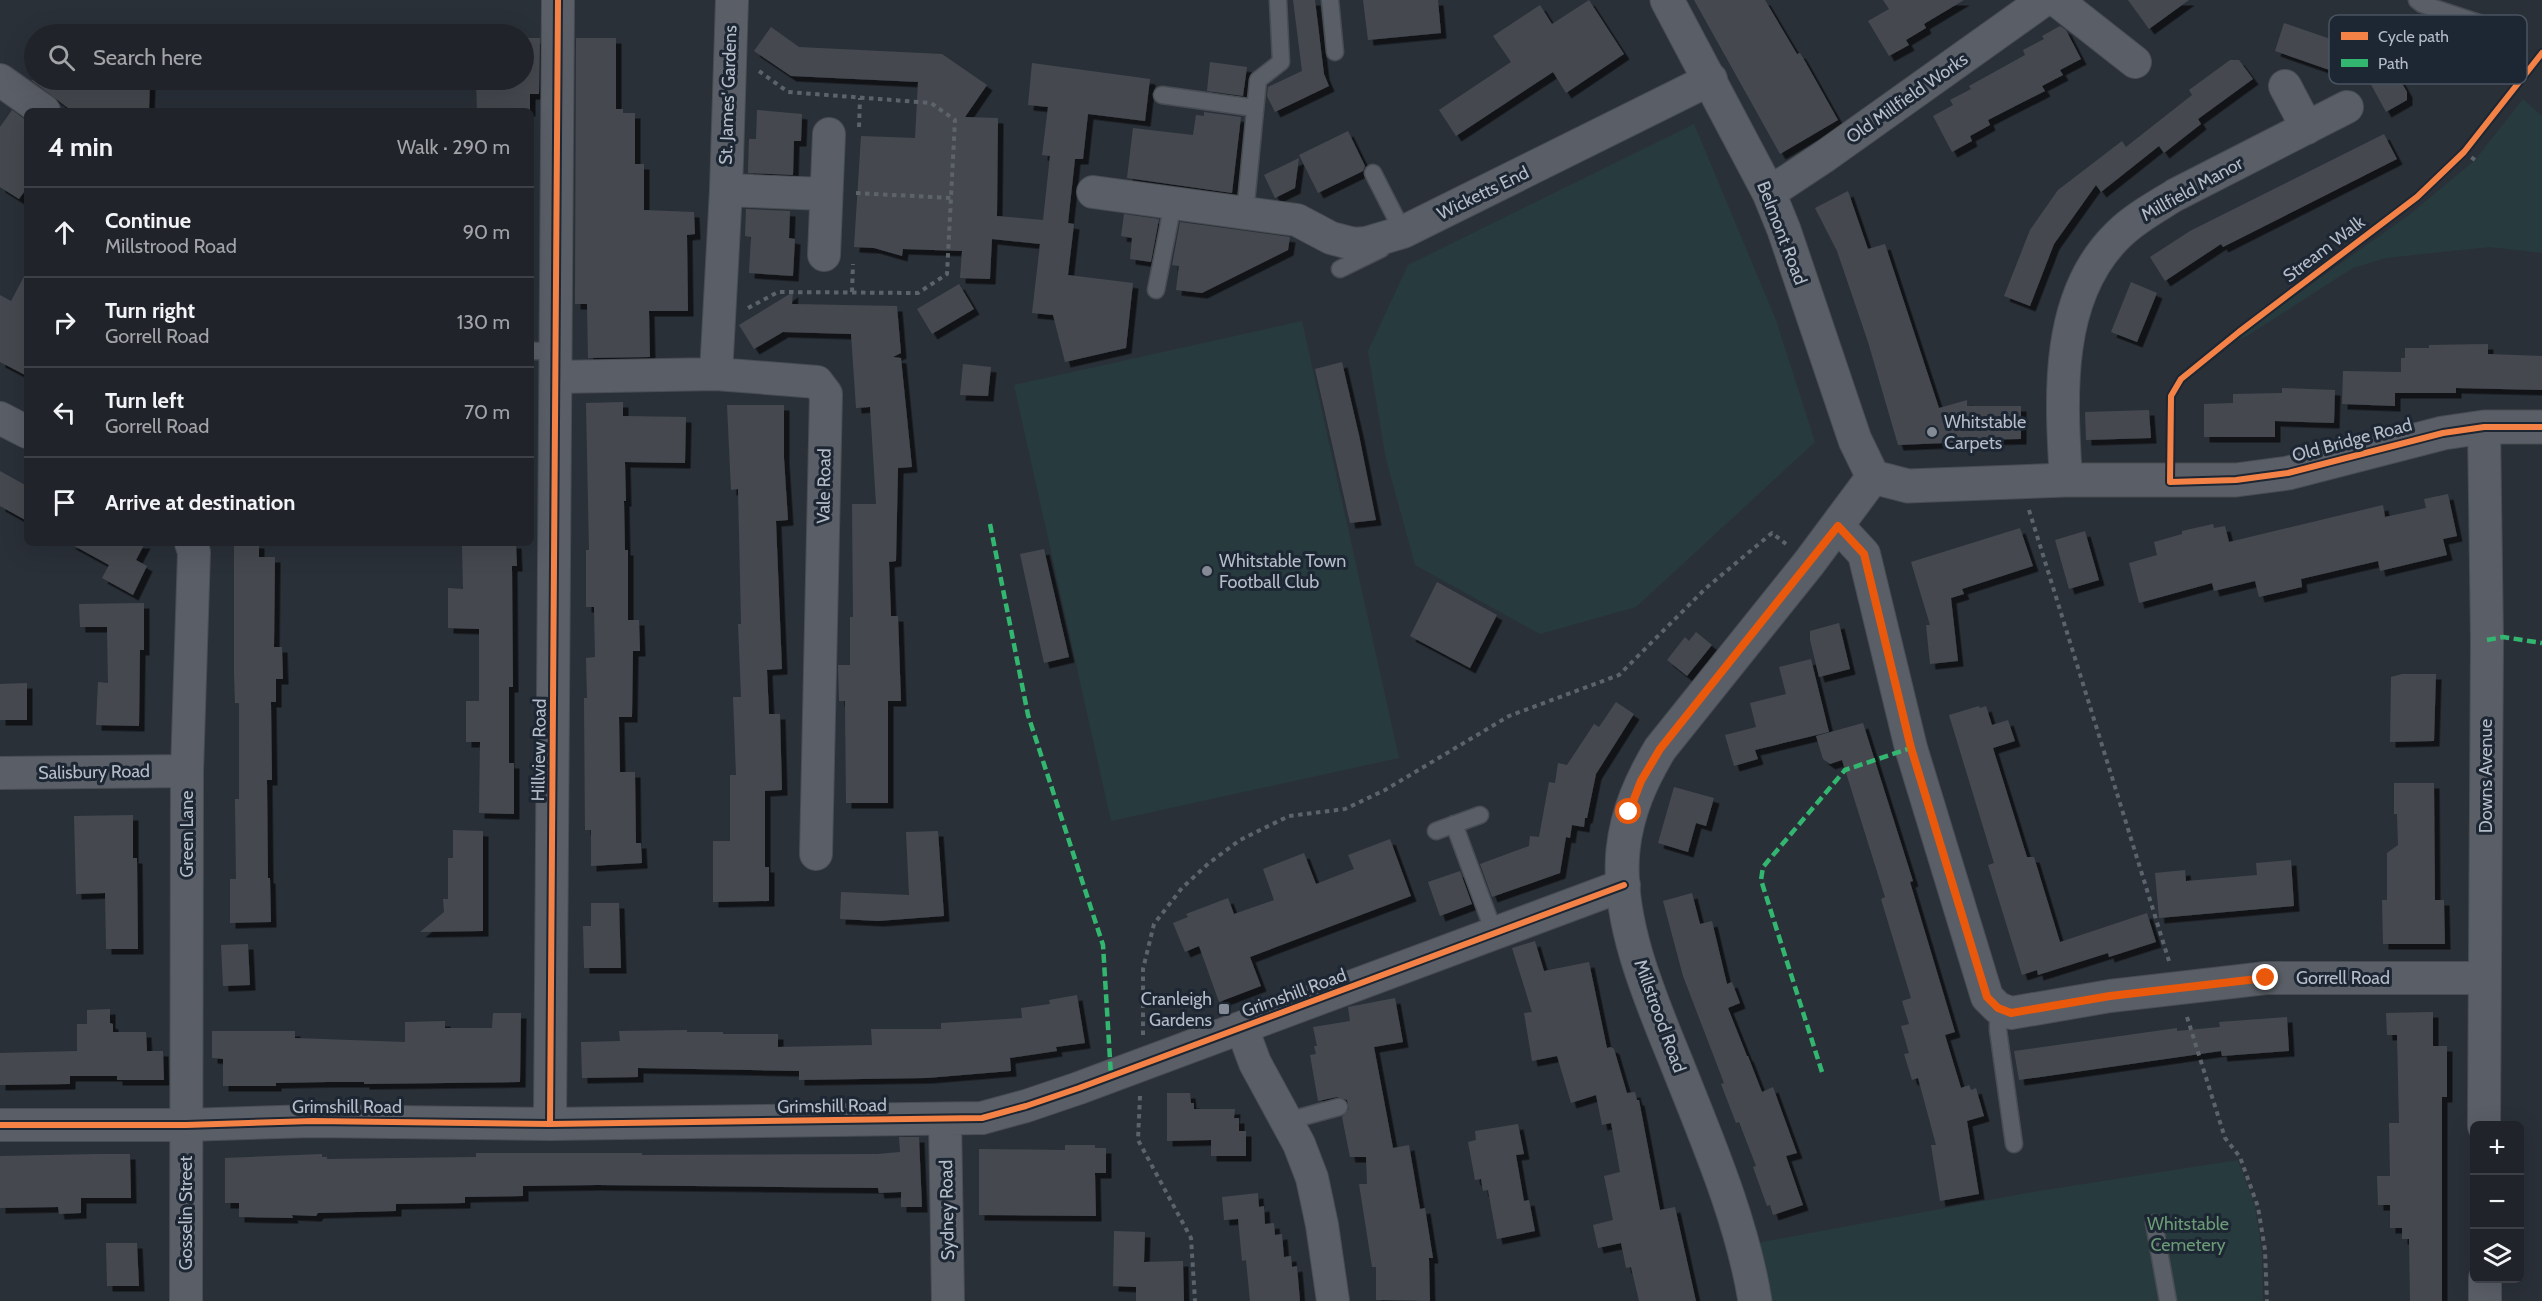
<!DOCTYPE html>
<meta charset="utf-8">
<style>
:root{--surface:#20242a;--page:#282c32;--text:#f1f3f6;--muted:#a2a4a8;--line:#3d4147}
body{margin:0;font-family:Cabin,sans-serif;background:var(--page);color:var(--text)}
.controls{position:absolute;right:18px;bottom:18px;display:grid;overflow:hidden;border-radius:9px;box-shadow:0 6px 24px #0002}
.controls button{width:54px;height:54px;display:grid;place-items:center;padding:0;border:0;border-bottom:2px solid var(--line);background:var(--surface);color:var(--text);font:30px sans-serif}
.stop{position:absolute;width:18px;height:18px;margin:-14px;border:4px solid #ea580c;border-radius:50%;background:#fff}
.stop.end{background:#ea580c;border-color:#fff;box-shadow:0 2px 6px #0008}
.list{margin:0;padding:0;list-style:none}
h2{display:flex;justify-content:space-between;align-items:center;height:78px;margin:0;padding:0 24px;font-size:26px}
h2 small{font-size:20px;font-weight:400;color:var(--muted)}
.list li{display:grid;grid-template-columns:39px 1fr auto;gap:18px;align-items:center;box-sizing:border-box;height:90px;padding:0 24px;border-top:2px solid var(--line)}
.list b{display:block;font-size:22px;white-space:nowrap}
.list p{margin:0;font-size:20px;white-space:nowrap;color:var(--muted)}
.list em{font-size:20px;font-style:normal;color:var(--muted)}
.icon{flex:none;width:33px;height:33px;fill:none;stroke:currentColor;stroke-width:2;stroke-linecap:round;stroke-linejoin:round}
.map{position:relative;flex:none;width:2542px;height:1301px;overflow:hidden}
.search{position:absolute;background:var(--surface);box-shadow:0 6px 24px #0002;left:24px;top:24px;width:510px;height:66px;display:flex;align-items:center;gap:15px;box-sizing:border-box;padding:0 21px;border-radius:33px;color:var(--muted);font-size:22px}
.panel{position:absolute;background:var(--surface);box-shadow:0 6px 24px #0002;left:24px;top:108px;width:510px;height:438px;border-radius:9px}
.map>svg:first-child{display:block}
.green{fill:#273a3e}
.building{fill:#444950;filter:url(#shadow)}
.lines{fill:none;stroke-linecap:round;stroke-linejoin:round}
.service-casing{stroke:#484c53;stroke-width:19}
.minor-casing{stroke:#484c53;stroke-width:34}
.tertiary-casing{stroke:#484c53;stroke-width:35}
.path{stroke:#5d636a;stroke-width:4;stroke-dasharray:4.5 4.5;stroke-linecap:butt}
.service{stroke:#5a5e66;stroke-width:16}
.minor{stroke:#5a5e66;stroke-width:32}
.tertiary{stroke:#5a5e66;stroke-width:33}
.quiet{stroke:#33b770;stroke-width:4.5;stroke-dasharray:9 4.5;stroke-linecap:butt}
.cycleway-casing{stroke:#1d2633;stroke-width:10}
.cycleway{stroke:#f48246;stroke-width:6}
.route{stroke:#ea580c;stroke-width:8}
.poi-dot{fill:#848b96;stroke:#1d2633;stroke-width:2}
.labels{text-anchor:middle;dominant-baseline:central;stroke-width:6;stroke-linejoin:round;paint-order:stroke}
.street-label{font-size:18px;fill:#b4bcc9;stroke:#1d2633}
.poi-label{font-size:18px;fill:#b4bcc9;stroke:#1d2633;text-anchor:start}
.park-label{font-size:18px;fill:#6b9a76;stroke:#1d2633}
.key{fill:#1d2633;stroke:#4a5360;stroke-width:1.5}
.key-label{font-size:16px;fill:#b4bcc9}
</style>
<div class="map">
<svg width="2542" height="1301" viewBox="0 0 2542 1301">
<defs>
<filter id="shadow"><feDropShadow dx="5.5" dy="5.5" stdDeviation="0" flood-color="#0009"/></filter>
</defs>
<rect width="100%" height="100%" fill="#2a3038"/>
<path class="green" d="M2523,99L2542,116V253L2490,247L2386,258L2353,268L2247,336L2224,346L2409,215L2475,160Z
M1694,124L1776,320L1815,442L1636,607L1540,634L1415,565L1386,459L1368,351L1408,265Z
M1302,321L1399,758L1111,821L1014,385Z
M2238,1160L2255,1206L2262,1253L2263,1301H1769L1756,1243L2032,1192Z"/>
<path class="building" d="M1293,0H1315L1324,74L1329,86L1275,112L1267,96L1268,87L1302,71Z
M1363,0H1438L1441,33L1368,40Z
M1589,0L1624,54L1566,93L1553,72L1456,136L1439,110L1511,62L1493,36L1540,5L1552,24Z
M1694,0H1765L1797,54L1800,53L1806,63L1838,120L1780,154Z
M1883,0H1964L1924,24L1926,28L1906,40L1909,45L1889,56L1868,21L1889,9Z
M2128,0H2189L2149,29Z
M2284,23L2351,46L2341,74L2275,51Z
M2060,26L2066,30L2081,59L2060,70L2063,75L2042,86L2045,91L1988,120L1990,125L1970,136L1972,141L1952,152L1933,116L1953,105L1950,100L1971,89L1969,86L2025,55L2023,50L2044,39L2042,36Z
M771,27L799,47L942,54L987,85L965,117L998,118L997,216L1043,220L1050,156L1042,155L1048,107L1028,105L1032,63L1150,79L1145,121L1088,114L1083,159H1075L1068,223L1074,224L1068,275L1133,283L1126,348L1065,362L1053,315L1032,313L1040,244L992,239L990,279L960,278L962,251L903,249L902,256L874,248L854,247L861,136L915,138L918,82L791,76L754,51Z
M524,38H540L539,94H530V111H477L476,80H524Z
M576,38H616V109H623V113H635V164H644V210L694,212L695,234L687,235L688,311H649L650,357L588,358L587,304H575Z
M2387,57L2407,92V100L2386,112L2363,70Z
M2230,60H2239L2253,79L2198,119L2201,124L2164,153L2159,146L2101,192L2096,185L2054,244L2030,306L2004,296L2030,230L2058,190L2122,141L2126,147L2192,95L2189,90Z
M1210,62L1247,67L1243,96L1207,91Z
M31,80L150,81L149,111H72Z
M12,110L27,121V188L19,199L0,187V127Z
M757,110L802,114L801,141H794L793,175L748,173L749,139H756Z
M1204,112L1241,117L1232,193L1127,178L1133,128L1193,135L1196,115L1204,116Z
M1348,131L1365,166L1363,171L1318,193L1299,155Z
M2384,134L2397,159L2223,247L2221,244L2165,281L2150,257L2190,231Z
M1299,158L1295,188L1275,198L1264,175Z
M1848,191L1868,249L1885,244L1939,408L1967,400V406H2021V439L1969,440V442L1898,445L1868,342L1837,251L1815,208Z
M746,209L790,211L789,238L795,239L793,276L749,273L751,237L745,236Z
M1124,214L1159,219L1151,262L1130,259L1132,238L1121,236Z
M1180,222L1290,237L1288,250L1202,293L1176,290L1179,266L1172,265Z
M27,271V376L0,362V295L11,301Z
M2131,282L2157,293L2137,342L2111,332Z
M959,284L974,309L932,334L917,309Z
M793,292L792,304L897,306L901,353L893,357L901,358L912,467L898,468L896,561L889,562L891,616H898L901,701H888V803H846L845,701H839L838,665H850V617H853L852,504H876L870,407L856,408L851,334L783,332L754,349L739,325Z
M2488,344V354L2542,356V390L2456,388V393H2395V406L2342,404L2343,371L2401,372V358H2405V348H2429V345Z
M1342,362L1359,435L1376,520L1350,523L1315,369Z
M963,364L991,367L988,396L960,395Z
M2282,388L2335,390L2334,423L2275,421V437H2204V404L2233,403V394L2282,393Z
M623,402V416L686,417L685,463L625,462L626,501H624L625,550H628V620H639L640,651H633L632,717H619L620,772H635L636,843H641L642,863L591,866V830H585L584,698H587L586,658L595,657L594,607H586V550H589L586,403Z
M727,405H784V458L788,520L776,521L782,669L767,670L769,714H780L782,790L765,791V867H769V901L713,902V841H730V775H736L733,697H741L738,624H741L738,489L731,490Z
M2149,410L2151,438L2086,440L2085,412Z
M0,471L27,486V521L0,506Z
M2448,494L2457,536L2443,539L2447,555L2380,571L2378,561L2301,579L2302,587L2259,597L2255,581L2214,591L2212,583L2139,603L2129,563L2157,555L2154,542L2182,534V531L2213,524L2214,528L2225,526L2229,542L2383,505L2385,517L2426,508L2424,499Z
M2020,528L2033,566L1962,589L1964,594L1951,598L1958,661L1930,664L1926,625H1930L1911,562Z
M2085,531L2099,580L2069,589L2055,540Z
M69,543H145L136,560L147,566L133,595L102,578L109,565Z
M234,543H259V557H275L274,647H282L283,679H276V702H271L272,780H267L268,878H270L271,922L230,923V879H236L235,799H239V703H235L234,673Z
M516,543L517,566H512L513,687H509V763H514V814L479,813L480,742H466V701H479V629L448,628V588L463,589L462,545Z
M1044,549L1069,657L1044,663L1020,554Z
M1437,582L1497,615L1470,668L1410,636Z
M144,603V650H140L139,726L96,725L98,682L108,683L107,627H80L79,604Z
M1839,623L1850,669L1819,677L1810,640V631Z
M1696,632L1712,645L1687,676L1667,660L1685,637L1689,641Z
M1811,659L1829,732L1755,750L1758,759L1734,766L1725,735L1756,727L1750,703L1786,694L1779,667Z
M2402,674H2436L2434,741L2390,742L2391,677Z
M27,683V720H0V684Z
M1616,702L1634,714L1596,774L1587,818H1585L1584,827L1572,825L1570,838L1566,837L1560,873L1492,897L1480,864L1529,846L1530,836L1539,837L1549,782L1555,783L1558,763L1567,765L1594,724L1599,727Z
M1979,706L1980,708L1986,706L1992,725L2008,720L2015,741L1993,748L2027,857H2034L2060,942L2147,913L2156,942L2109,957L2108,953L2038,975L2037,970L2022,975L1988,865L1994,863L1949,715Z
M1863,723L1913,881L1910,882L1955,1032L1945,1035L1961,1088L1969,1085L1971,1090L1976,1088L1984,1116L1967,1121L1979,1194L1940,1201L1931,1145H1936L1918,1078L1912,1080L1904,1054L1909,1053L1901,1026L1909,1024L1902,1001L1911,998L1881,899L1885,897L1842,760L1830,764L1823,759L1816,736Z
M2394,783H2434L2435,900H2444L2445,944H2383L2382,900H2387V853L2398,845L2397,814H2394Z
M1674,787L1714,798L1706,826L1696,823L1688,852L1658,843Z
M133,815V858H137L138,949H106L105,893L76,894L74,816Z
M453,830L483,831V931L420,932L444,912L443,899H448V858H453Z
M938,831L944,916L878,921L840,919L841,892L909,895L906,832Z
M1390,839L1411,896L1250,957L1261,986L1219,1002L1199,946L1185,952L1173,923L1188,917L1186,914L1228,898L1234,914L1274,900L1263,869L1304,853L1316,884L1354,869L1348,855Z
M2291,860L2294,906L2159,918L2155,873L2185,870L2186,881L2257,875L2256,863Z
M1460,871L1472,904L1440,916L1428,882Z
M1692,893L1700,924L1712,921L1727,984L1732,982L1740,1003L1728,1008L1747,1056H1748L1762,1092L1773,1087L1797,1153L1786,1156L1803,1205L1773,1215L1770,1205L1767,1206L1753,1167L1756,1166L1739,1122L1736,1123L1721,1084L1724,1083L1683,976L1663,901Z
M591,903H619L621,968H584L583,926H591Z
M1535,941L1544,971L1589,962L1607,1048L1611,1047L1614,1049L1627,1093L1635,1092L1637,1100H1639L1660,1210L1675,1207L1696,1301H1639L1631,1267L1626,1268L1621,1243L1598,1248L1593,1225L1613,1220L1604,1176L1620,1172L1611,1123L1602,1125L1596,1095L1571,1103L1557,1056L1532,1061L1524,1013L1532,1012L1512,948Z
M248,944L250,985L223,986L221,945Z
M1077,995L1085,1043L1056,1047L1057,1051L1010,1058L1011,1071L927,1078L799,1080V1071L638,1068V1077L582,1078L581,1042L620,1041L619,1031L687,1030V1032H723V1034H778V1047L872,1045L871,1029H941V1023L1022,1018L1021,1008L1050,1004L1049,1000Z
M1395,998L1403,1042L1374,1047L1393,1148L1409,1145L1420,1209L1425,1208L1433,1258H1429L1430,1301L1376,1300V1267H1372L1359,1184H1367L1366,1157H1350L1342,1117L1349,1109L1347,1100L1337,1097L1318,1101L1310,1055L1316,1054L1314,1046H1317L1313,1027L1350,1021L1348,1007Z
M110,1009V1023L113,1024V1032H146L147,1051H163L164,1080H117V1076H70V1084L0,1085V1053L77,1051V1024H87V1010Z
M2433,1012V1046H2447V1097H2442V1301H2410L2409,1239H2402V1228H2390V1205H2378L2377,1176H2390L2389,1123H2399L2397,1035H2387L2386,1013Z
M493,1013H521L520,1082L364,1084V1082H328L276,1083V1086H223V1059L212,1058V1031H295V1038L405,1042V1022L445,1021V1028H492Z
M2287,1017L2289,1051L2222,1056L2221,1051L2019,1080L2014,1051L2177,1028V1031L2220,1027L2219,1022Z
M1167,1093H1190L1191,1103H1194V1109H1235L1234,1118H1239V1131H1246V1156H1211V1140L1167,1141Z
M1518,1124L1524,1154L1516,1155L1524,1201L1529,1200L1535,1231L1497,1239L1488,1190L1483,1191L1481,1179L1475,1180L1468,1142L1476,1140L1475,1131Z
M899,1137H919L922,1207H901V1192L879,1193L878,1188L597,1185L523,1186V1196L465,1197V1203L396,1204V1211L318,1213L316,1216L292,1215L293,1218L239,1217V1203H225V1158L322,1154V1157H327V1159L476,1157V1153H642V1155L877,1154L900,1152Z
M1065,1145H1095V1148H1106V1173H1095L1096,1216L979,1215V1149L1065,1150Z
M99,1154H130L131,1198H81V1213L59,1214L58,1207L0,1208V1156Z
M1258,1193L1259,1207L1264,1206L1265,1224L1274,1223L1275,1235L1282,1234L1284,1257L1291,1256L1292,1267L1297,1266L1300,1301H1250L1246,1260L1242,1261L1238,1219L1224,1220L1222,1197Z
M1114,1231L1145,1232L1144,1262L1183,1261L1184,1301H1136V1287L1113,1286Z
M106,1243H137L139,1286H107Z"/>
<g class="lines">
<g class="service-casing">
<path id="service" d="M1330,0L1335,52
M2417,0L2422,4L2479,23
M1162,95L1255,108
M1373,173L1403,232
M1245,213L1258,80L1281,62L1278,0
M1340,269L1381,249
M1156,290L1173,203
M531,351H557
M1454,824L1495,935
M1436,831L1480,815
M1998,1008V1030L2014,1144
M1287,1121L1339,1107
M2154,1223L2168,1301"/>
</g>
<g class="minor-casing">
<path id="minor" d="M2056,0L2135,62
M0,80L44,111
M2285,86L2307,128
M726,190L825,194
M1093,192L1297,220L1331,238L1354,244L1366,243L1403,232L1711,79
M1769,193L1825,156L2044,0
M824,255L829,134
M716,374L726,190L732,0
M556,377L716,374L817,382L826,394L816,854
M0,418L27,432
M2484,427L2487,640L2484,1126
M2066,480C2061,398 2054,296 2119,234C2135,218 2156,207 2175,195L2347,107
M1838,526L1864,554L1911,748L1987,997L1998,1008L2011,1013L2110,996L2266,978H2484
M0,773L187,771
M1242,1028L1255,1063L1299,1144L1312,1178L1322,1225L1333,1301
M945,1119L948,1301
M550,1124L558,0
M0,1125H186L313,1121L550,1124L982,1118L1026,1106L1079,1088L1624,885
M2485,1278V1301
M186,1301L187,771L194,552L191,543"/>
</g>
<g class="tertiary-casing">
<path id="tertiary" d="M1667,0L1769,193L1784,230L1855,440L1873,477
M1873,477L1908,486L2066,480H2236L2288,473L2443,433L2484,427H2542
M1755,1301C1742,1220 1707,1140 1677,1064C1651,1000 1616,921 1623,850C1627,812 1641,781 1660,749L1809,563L1873,477"/>
</g>
<path class="path" d="M859,127L860,98
M2464,152L2475,160
M856,193L951,198
M852,292L853,264
M748,308L778,292L918,293L947,274L955,120L931,103L788,92L759,71
M2029,510L2169,961
M2187,1017L2225,1138L2240,1157L2258,1207L2265,1250L2267,1301
M1143,1035V969L1154,924L1182,888L1209,863L1240,840L1289,816L1345,809L1385,790L1509,716L1619,675L1706,588L1772,533L1786,544
M1140,1096L1138,1140L1191,1238L1195,1301"/>
<use href="#service" class="service"/>
<use href="#minor" class="minor"/>
<use href="#tertiary" class="tertiary"/>
<path class="quiet" d="M990,524L1028,715L1103,945L1111,1076
M2487,640L2503,637L2542,643
M1822,1072L1761,880L1763,867L1845,770L1911,748"/>
<g class="cycleway-casing">
<path id="cycleway" d="M2542,53L2464,152L2417,197L2239,332L2181,379L2171,396L2170,482L2236,480L2288,473L2443,433L2484,427H2542
M550,1124L558,0
M0,1125H186L313,1121L550,1124L982,1118L1026,1106L1079,1088L1624,885"/>
</g>
<use href="#cycleway" class="cycleway"/>
</g>
<g class="lines">
<path class="route" d="M1629,812L1641,781L1660,749L1838,526L1864,554L1911,748L1987,997L1998,1008L2011,1013L2110,996L2266,978"/>
</g>
<g class="poi-dot">
<circle cx="1932" cy="432" r="6"/>
<circle cx="1207" cy="571" r="6"/>
<rect x="1218" y="1003" width="12" height="12" rx="3"/>
</g>
<g class="labels">
<g class="street-label">
<text transform="translate(728 95) rotate(-88)">St. James' Gardens</text>
<text transform="translate(1907 98) rotate(-35)">Old Millfield Works</text>
<text transform="translate(2192 189) rotate(-29)">Millfield Manor</text>
<text transform="translate(1483 193) rotate(-26)">Wicketts End</text>
<text transform="translate(1782 233) rotate(69)">Belmont Road</text>
<text transform="translate(2324 249) rotate(-37)">Stream Walk</text>
<text transform="translate(2352 440) rotate(-15)">Old Bridge Road</text>
<text transform="translate(824 486) rotate(-89)">Vale Road</text>
<text transform="translate(539 750) rotate(-89)">Hillview Road</text>
<text transform="translate(94 772) rotate(-1)">Salisbury Road</text>
<text transform="translate(2486 776) rotate(-90)">Downs Avenue</text>
<text transform="translate(187 834) rotate(-90)">Green Lane</text>
<text x="2343" y="978">Gorrell Road</text>
<text transform="translate(1294 993) rotate(-20)">Grimshill Road</text>
<text transform="translate(1660 1016) rotate(70)">Millstrood Road</text>
<text transform="translate(832 1106) rotate(-1)">Grimshill Road</text>
<text x="347" y="1107">Grimshill Road</text>
<text transform="translate(947 1210) rotate(-91)">Sydney Road</text>
<text transform="translate(186 1213) rotate(-90)">Gosselin Street</text>
</g>
<g class="poi-label">
<text x="1944" y="422">Whitstable<tspan x="1944" dy="21">Carpets</tspan></text>
<text x="1219" y="561">Whitstable Town<tspan x="1219" dy="21">Football Club</tspan></text>
<text x="1212" y="999" text-anchor="end">Cranleigh<tspan x="1212" dy="21">Gardens</tspan></text>
</g>
<g class="park-label">
<text x="2188" y="1224">Whitstable<tspan x="2188" dy="21">Cemetery</tspan></text>
</g>
</g>
<rect x="2329" y="15" width="198" height="69" rx="9" class="key"/>
<rect x="2341" y="32" width="27" height="8" fill="#f48246"/>
<rect x="2341" y="59" width="27" height="8" fill="#33b770"/>
<g class="key-label">
<text x="2378" y="42">Cycle path</text>
<text x="2378" y="69">Path</text>
</g>
</svg>
<div class="controls">
<button>+</button>
<button>−</button>
<button><svg class="icon" aria-label="layers" viewBox="0 0 24 24"><path d="M12 4l9 5-9 5-9-5zM3 14l9 5 9-5"/></svg></button>
</div>
<div class="stop" style="left:1629px;top:812px"></div>
<div class="stop end" style="left:2266px;top:978px"></div>
<div class="search"><svg class="icon" aria-label="search" viewBox="0 0 24 24"><circle cx="10" cy="10" r="6"/><path d="M15 15l6 6"/></svg>Search here</div>
<section class="panel">
<h2>4 min<small>Walk · 290 m</small></h2>
<ul class="list">
<li><svg class="icon" aria-label="ahead" viewBox="0 0 24 24"><path d="M12 20V5M6 11l6-6 6 6"/></svg><div><b>Continue</b><p>Millstrood Road</p></div><em>90 m</em></li>
<li><svg class="icon" aria-label="right" viewBox="0 0 24 24"><path d="M7 20v-9h11M14 6l5 5-5 5"/></svg><div><b>Turn right</b><p>Gorrell Road</p></div><em>130 m</em></li>
<li><svg class="icon" aria-label="left" viewBox="0 0 24 24"><path d="M17 20v-9H6M10 6l-5 5 5 5"/></svg><div><b>Turn left</b><p>Gorrell Road</p></div><em>70 m</em></li>
<li><svg class="icon" aria-label="arrive" viewBox="0 0 24 24"><path d="M6 21V4h12l-3 4 3 4H6"/></svg><div><b>Arrive at destination</b></div></li>
</ul>
</section>
</div>
